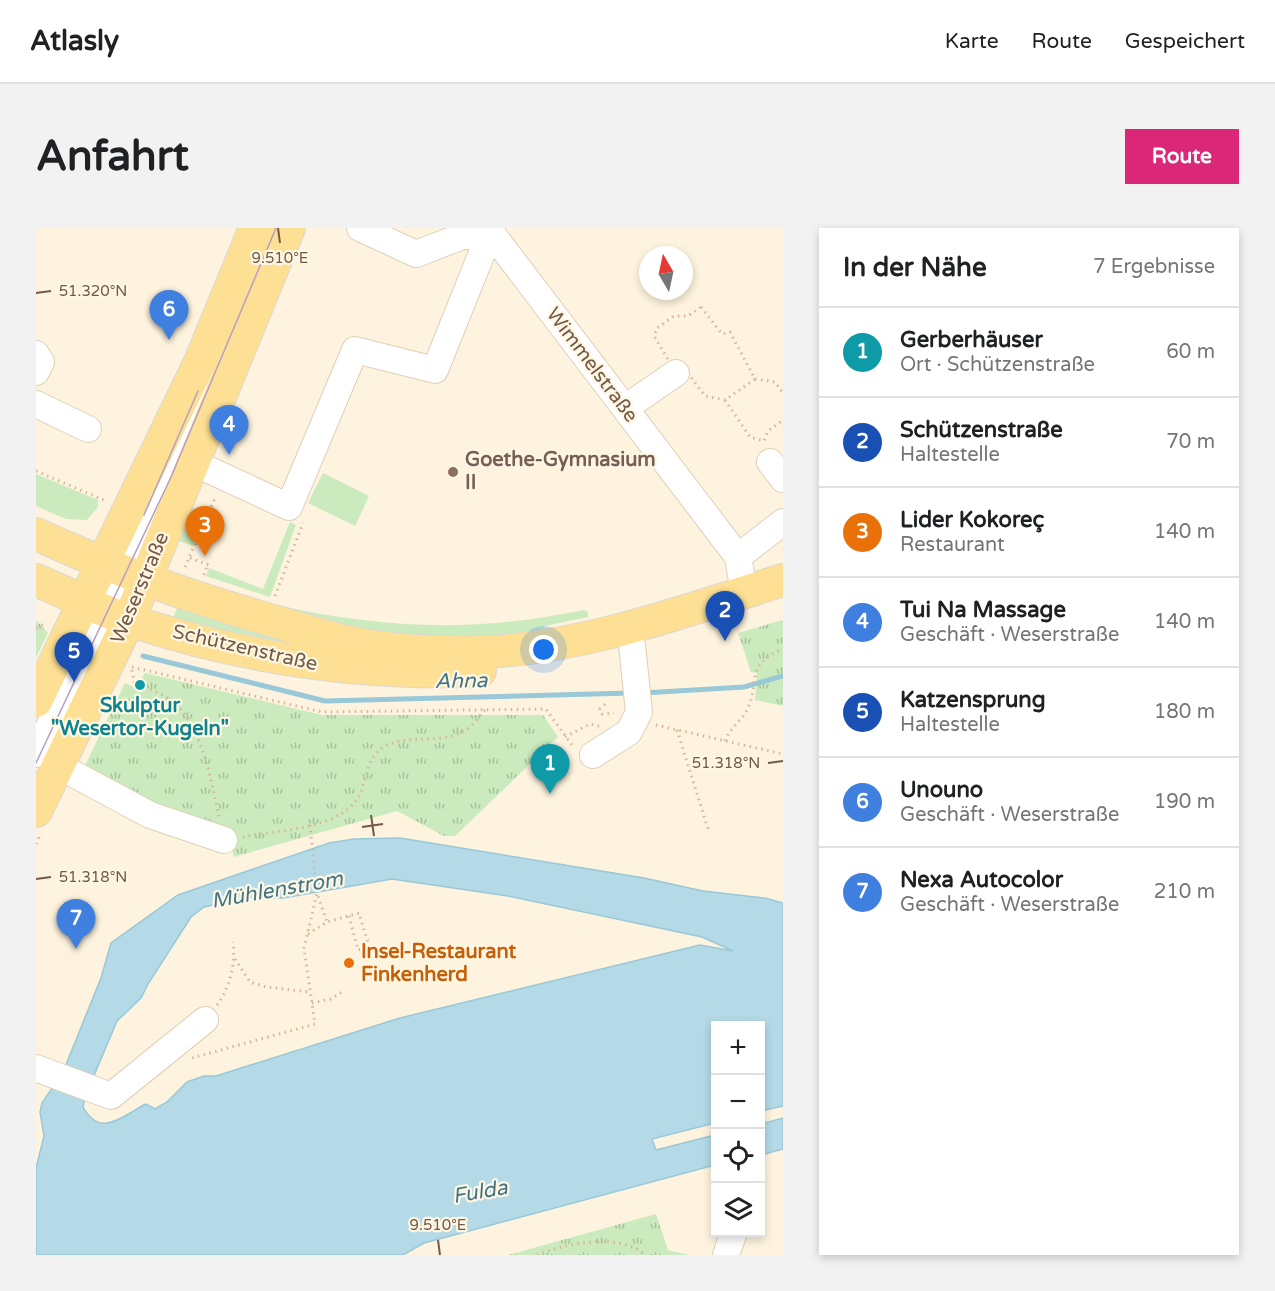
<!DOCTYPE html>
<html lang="de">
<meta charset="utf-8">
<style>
:root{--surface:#fff;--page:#f2f2f2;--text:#202124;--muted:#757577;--line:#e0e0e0;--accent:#db2777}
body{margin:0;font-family:"Varela Round",sans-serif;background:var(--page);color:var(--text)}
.controls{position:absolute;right:18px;bottom:18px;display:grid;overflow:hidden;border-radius:0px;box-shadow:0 3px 9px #0003}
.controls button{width:54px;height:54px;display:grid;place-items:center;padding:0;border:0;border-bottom:2px solid var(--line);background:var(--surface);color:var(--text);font:30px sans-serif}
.compass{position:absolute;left:603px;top:18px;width:54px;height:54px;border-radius:50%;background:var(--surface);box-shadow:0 3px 9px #0003;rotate:351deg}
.you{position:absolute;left:508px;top:422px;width:21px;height:21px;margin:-15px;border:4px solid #fff;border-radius:50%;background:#1a73e8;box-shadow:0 0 0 9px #1a73e833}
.badge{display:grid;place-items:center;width:39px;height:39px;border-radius:50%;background:var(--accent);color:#fff;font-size:20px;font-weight:700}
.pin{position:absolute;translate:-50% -50px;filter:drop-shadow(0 2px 3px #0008)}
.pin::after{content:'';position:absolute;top:32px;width:21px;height:18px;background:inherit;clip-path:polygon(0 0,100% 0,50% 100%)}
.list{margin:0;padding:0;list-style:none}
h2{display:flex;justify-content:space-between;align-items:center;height:78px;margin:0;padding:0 24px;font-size:26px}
h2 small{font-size:20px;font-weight:400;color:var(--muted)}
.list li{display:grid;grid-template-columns:39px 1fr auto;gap:18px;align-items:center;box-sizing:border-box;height:90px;padding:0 24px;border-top:2px solid var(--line)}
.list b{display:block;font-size:22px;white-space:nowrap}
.list p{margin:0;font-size:20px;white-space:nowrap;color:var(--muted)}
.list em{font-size:20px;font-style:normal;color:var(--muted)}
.icon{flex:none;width:33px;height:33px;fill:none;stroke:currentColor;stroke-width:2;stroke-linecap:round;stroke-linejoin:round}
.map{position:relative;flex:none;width:747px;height:1027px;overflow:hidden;border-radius:0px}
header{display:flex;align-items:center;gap:36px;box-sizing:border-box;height:84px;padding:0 30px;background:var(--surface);border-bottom:2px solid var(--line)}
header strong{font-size:28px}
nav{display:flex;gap:33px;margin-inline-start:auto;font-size:21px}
.intro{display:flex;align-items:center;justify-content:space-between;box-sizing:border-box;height:144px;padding:0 36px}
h1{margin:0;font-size:42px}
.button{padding:15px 27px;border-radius:0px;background:var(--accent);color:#fff;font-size:21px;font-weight:700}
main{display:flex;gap:36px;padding:0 36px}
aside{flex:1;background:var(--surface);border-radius:0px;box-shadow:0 3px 9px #0003}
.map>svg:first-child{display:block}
.green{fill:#cbeabd}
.park{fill:url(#park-tufts)}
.water{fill:#b3dae6;stroke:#99c8d8;stroke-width:1.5;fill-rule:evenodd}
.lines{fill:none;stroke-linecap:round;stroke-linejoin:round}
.stream{stroke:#99c8d8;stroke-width:5}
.minor-casing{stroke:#e0cfba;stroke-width:28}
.major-casing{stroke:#ddd7d3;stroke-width:34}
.path{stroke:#d7b699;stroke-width:3;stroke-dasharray:1.5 4.5;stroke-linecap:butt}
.minor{stroke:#fff;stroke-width:26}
.major{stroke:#fee094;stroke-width:32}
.tram{stroke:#b69ec5;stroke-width:1.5}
.ticks{fill:none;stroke:#725a46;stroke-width:2}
.education-dot{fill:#8d6e63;stroke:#fff7e4;stroke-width:2}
.culture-dot{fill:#0f9aa8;stroke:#fff7e4;stroke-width:2}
.food-dot{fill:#e8710a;stroke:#fff7e4;stroke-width:2}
.labels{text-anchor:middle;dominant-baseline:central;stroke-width:4.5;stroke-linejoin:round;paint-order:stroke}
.street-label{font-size:20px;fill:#725a46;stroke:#fff7e4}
.education-label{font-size:20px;font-weight:bold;fill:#785e54;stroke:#fff7e4;text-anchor:start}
.culture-label{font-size:20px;font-weight:bold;fill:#0d838f;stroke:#fff7e4}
.food-label{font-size:20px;font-weight:bold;fill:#c56008;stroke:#fff7e4;text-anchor:start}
.water-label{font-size:21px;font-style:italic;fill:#407487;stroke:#fff7e4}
.ticks-label{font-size:15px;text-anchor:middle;fill:#725a46;stroke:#fff7e4;stroke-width:4.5;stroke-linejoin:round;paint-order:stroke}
</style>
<header>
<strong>Atlasly</strong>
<nav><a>Karte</a><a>Route</a><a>Gespeichert</a></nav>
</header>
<div class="intro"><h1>Anfahrt</h1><a class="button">Route</a></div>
<main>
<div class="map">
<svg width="747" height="1027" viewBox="0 0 747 1027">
<defs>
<pattern id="park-tufts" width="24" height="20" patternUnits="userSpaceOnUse" patternTransform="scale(1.5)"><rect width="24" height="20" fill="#cbeabd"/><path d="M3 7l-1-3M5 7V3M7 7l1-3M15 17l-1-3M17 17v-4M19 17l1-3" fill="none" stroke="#a9c19b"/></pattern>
</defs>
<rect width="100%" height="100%" fill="#fdf3de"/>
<path class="green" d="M287,245L333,268L319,298L272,275Z
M0,246L62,272V279L51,292L30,291L0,278Z
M154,284L167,288L157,318L143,313Z
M254,294L260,297L234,369L170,348L173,340L227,361Z
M236,376C346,401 438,405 548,382L552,384V389L509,398L504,405C438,413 366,414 302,398C279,393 258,384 236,376Z
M142,378L379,438L135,395Z"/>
<path class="park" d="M0,392L12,405L0,430Z
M747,392V478L719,472L721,445L715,444L702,405Z
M109,445L286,487H507L522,509L419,608H408L361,583L198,629L192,608L45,546L89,455L101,460Z
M620,986L632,1022L653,1027H472Z"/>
<path class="water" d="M364,610L608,650L667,663L729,670L747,675V878L725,883L724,798H680L679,895L616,911L620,922L679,907V937L388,1015L367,1027H0V940L8,908L4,884L6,875L27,844L65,750L75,715L142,667L293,615L318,611ZM356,651L472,668L666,709L697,723L664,717L364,790L180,848H168L151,854L131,874L119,881L110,876C86,888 65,911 47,879L49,869L81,793L105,770L112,756L155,689L168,679L229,667L230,670H247Z
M747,890V921L725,927V896Z"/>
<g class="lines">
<path class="stream" d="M107,428L289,473L595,465
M607,465L708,459L747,448"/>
<g class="minor-casing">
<path id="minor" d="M324,0L380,26L424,9L454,3
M454,3L702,329L708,364
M0,126L5,134L0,144
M0,176L52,201
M589,180L640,145
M156,234L253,279L319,122L399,142L456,0
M734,234L747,251
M702,329L747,294
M0,526L100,313L172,150
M557,527L593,504L603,484L596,417
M23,538L114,587L188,612
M0,840L75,868L169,792
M690,1027L698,1004"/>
</g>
<g class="major-casing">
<path id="major" d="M0,306C72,339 144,366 221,388C248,396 276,405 304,412C349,423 401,425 448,424C548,420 652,382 747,352
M0,352C31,365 61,381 92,392C206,430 324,447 444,443
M0,473L164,134L219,0
M0,583L93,392L253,0"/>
</g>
<path class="path" d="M665,79L686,106L694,104L719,151L689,172L669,168L651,144L640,145L618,108L621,100L638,88H652Z
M719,151L739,154L747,165
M689,172L714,209L728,213L732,203L747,192
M0,243L70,273
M154,330L172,337
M149,339L180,268
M168,347L172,335
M239,368L267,295
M0,400L10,395
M96,439L286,484L510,481L538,520
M96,442L98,454C110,460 125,465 136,473C165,495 176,555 183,589
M569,476L564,481L566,486L578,485
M620,497L747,526
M641,502L673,604
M529,509L554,496L563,498
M689,513C693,501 705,493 711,482C725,453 708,437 747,421
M274,597L281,665L291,694
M207,609C242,602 310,601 325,564C330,549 332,529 346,520C371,504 405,518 430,502C437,498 443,488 449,482
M0,616L5,605
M313,688L322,722L333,719
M272,706L291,694L323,685L334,721
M199,731L214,754L230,759L274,764
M276,775L295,771L306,764
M181,777C194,759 200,735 197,714
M156,830L279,796L268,720L281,665
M501,1027C531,1015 583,1004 609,1027"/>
<use href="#minor" class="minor"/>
<use href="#major" class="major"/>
<path class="tram" d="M108,287L162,163
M0,535L135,249L240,0"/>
</g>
<path class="ticks" d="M242,0L244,15M0,65L15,63M732,535L747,533M335,587L338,608M326,599L347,596M0,651L15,649M402,1012L404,1027"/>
<circle class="education-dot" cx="417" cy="244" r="6"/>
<circle class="culture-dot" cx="104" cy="457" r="6"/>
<circle class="food-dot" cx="313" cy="735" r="6"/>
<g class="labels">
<g class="street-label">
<text transform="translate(556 137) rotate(53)">Wimmelstraße</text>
<text transform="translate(104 360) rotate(-67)">Weserstraße</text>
<text transform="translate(209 420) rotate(13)">Schützenstraße</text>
</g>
<g class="education-label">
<text x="429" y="232">Goethe-Gymnasium<tspan x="429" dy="23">II</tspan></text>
</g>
<g class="culture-label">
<text x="104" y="478">Skulptur<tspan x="104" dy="23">"Wesertor-Kugeln"</tspan></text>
</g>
<g class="food-label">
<text x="325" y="724">Insel-Restaurant<tspan x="325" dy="23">Finkenherd</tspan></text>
</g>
<g class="water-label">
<text transform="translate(425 453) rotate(-1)">Ahna</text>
<text transform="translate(241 662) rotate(-10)">Mühlenstrom</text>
<text transform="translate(444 964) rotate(-10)">Fulda</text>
</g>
</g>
<g class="ticks-label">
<text x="244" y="35">9.510°E</text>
<text x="57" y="68">51.320°N</text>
<text x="690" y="540">51.318°N</text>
<text x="57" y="654">51.318°N</text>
<text x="402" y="1002">9.510°E</text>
</g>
</svg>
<div class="controls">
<button>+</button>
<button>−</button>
<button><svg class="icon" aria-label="locate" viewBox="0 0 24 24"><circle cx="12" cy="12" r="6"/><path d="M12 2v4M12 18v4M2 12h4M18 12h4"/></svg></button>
<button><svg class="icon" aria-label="layers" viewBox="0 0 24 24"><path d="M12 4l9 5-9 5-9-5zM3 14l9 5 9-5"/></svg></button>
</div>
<svg class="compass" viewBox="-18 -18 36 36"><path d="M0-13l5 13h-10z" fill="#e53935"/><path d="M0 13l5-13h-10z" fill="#757577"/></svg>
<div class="you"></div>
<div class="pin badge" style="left:514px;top:566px;background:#0f9aa8">1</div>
<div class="pin badge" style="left:689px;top:413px;background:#1a4fb4">2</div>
<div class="pin badge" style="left:169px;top:328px;background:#e8710a">3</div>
<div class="pin badge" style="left:193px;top:227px;background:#3f7fe0">4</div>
<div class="pin badge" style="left:38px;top:454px;background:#1a4fb4">5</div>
<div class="pin badge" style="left:133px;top:112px;background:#3f7fe0">6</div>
<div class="pin badge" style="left:40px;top:721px;background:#3f7fe0">7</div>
</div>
<aside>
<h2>In der Nähe<small>7 Ergebnisse</small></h2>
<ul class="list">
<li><span class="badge" style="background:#0f9aa8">1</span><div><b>Gerberhäuser</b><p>Ort · Schützenstraße</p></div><em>60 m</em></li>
<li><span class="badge" style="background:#1a4fb4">2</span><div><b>Schützenstraße</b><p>Haltestelle</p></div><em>70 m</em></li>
<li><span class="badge" style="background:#e8710a">3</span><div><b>Lider Kokoreç</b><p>Restaurant</p></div><em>140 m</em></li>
<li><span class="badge" style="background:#3f7fe0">4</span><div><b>Tui Na Massage</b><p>Geschäft · Weserstraße</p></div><em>140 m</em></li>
<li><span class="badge" style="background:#1a4fb4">5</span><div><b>Katzensprung</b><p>Haltestelle</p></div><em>180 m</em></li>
<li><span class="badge" style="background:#3f7fe0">6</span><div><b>Unouno</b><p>Geschäft · Weserstraße</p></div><em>190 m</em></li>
<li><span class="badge" style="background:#3f7fe0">7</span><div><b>Nexa Autocolor</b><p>Geschäft · Weserstraße</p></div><em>210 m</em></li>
</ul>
</aside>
</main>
